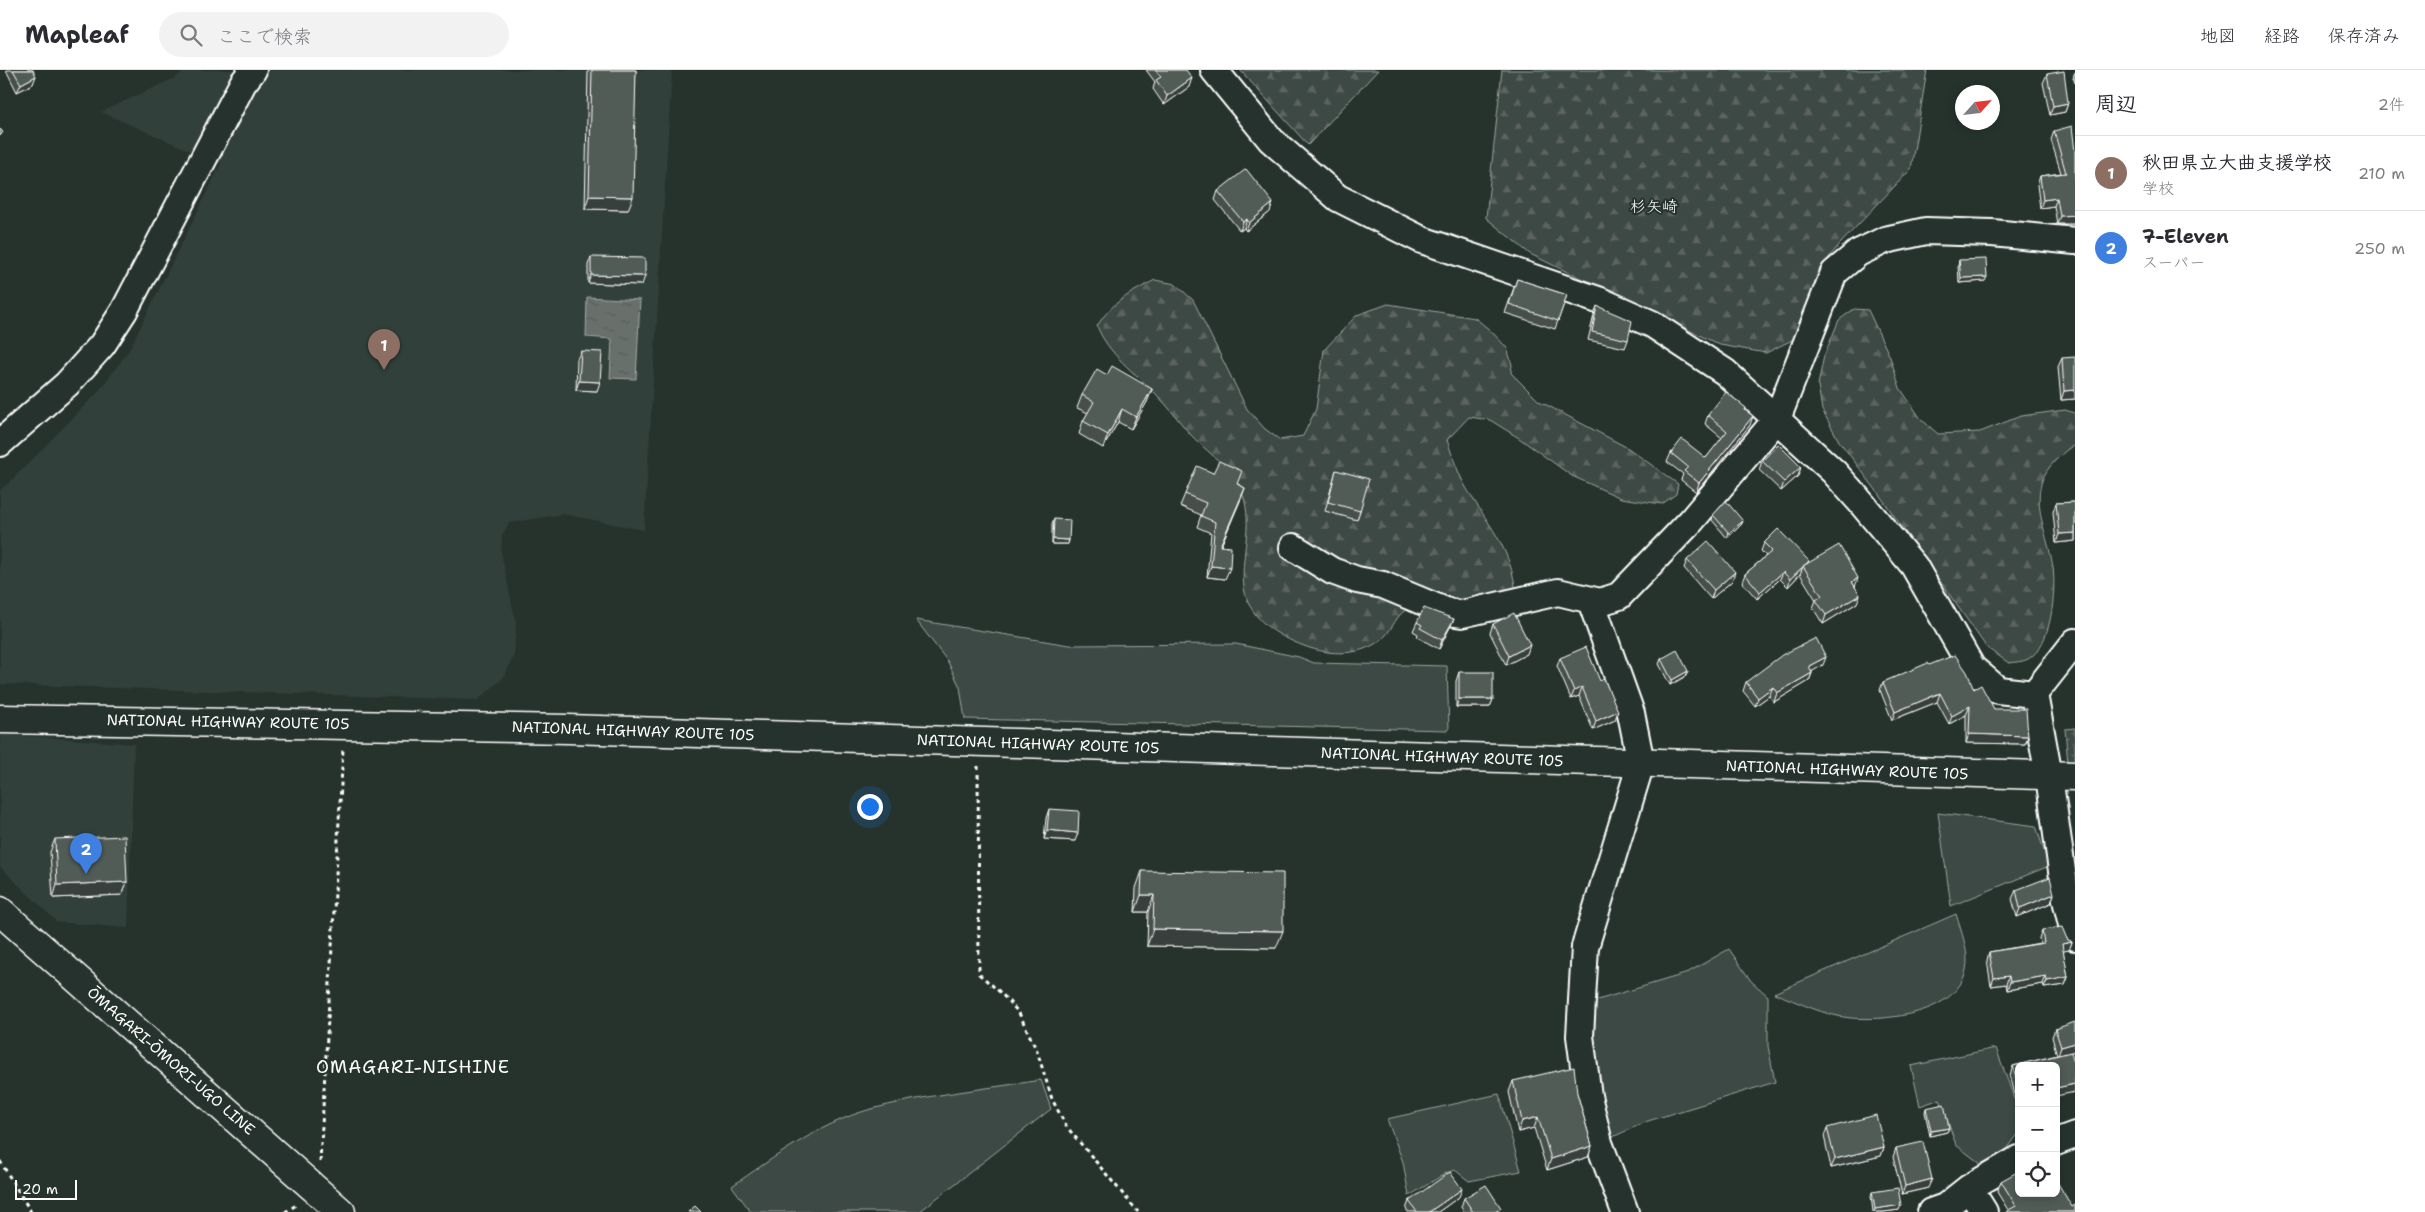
<!DOCTYPE html>
<html lang="ja">
<meta charset="utf-8">
<style>
:root{--surface:#fff;--page:#f2f2f3;--text:#2b2b33;--muted:#7c7c81;--line:#e1e1e2;--accent:#8a764a}
body{margin:0;font-family:"Shantell Sans","Klee One",sans-serif;background:var(--page);color:var(--text)}
.controls{position:absolute;right:15px;bottom:15px;display:grid;overflow:hidden;border-radius:8px;box-shadow:0 2px 8px #0003}
.controls button{width:45px;height:45px;display:grid;place-items:center;padding:0;border:0;border-bottom:1px solid var(--line);background:var(--surface);color:var(--text);font:25px sans-serif}
.compass{position:absolute;left:1955px;top:15px;width:45px;height:45px;border-radius:50%;background:var(--surface);box-shadow:0 2px 8px #0003;rotate:63deg}
.scale{position:absolute;left:15px;bottom:12px;width:62px;box-sizing:border-box;padding-left:5px;border:2px solid #fff;border-top:0;font-size:14px;line-height:18px;white-space:nowrap;color:#fff;-webkit-text-stroke:4px #26332d;paint-order:stroke}
.you{position:absolute;left:869px;top:736px;width:18px;height:18px;margin:-12px;border:4px solid #fff;border-radius:50%;background:#1a73e8;box-shadow:0 0 0 8px #1a73e833}
.badge{display:grid;place-items:center;width:32px;height:32px;border-radius:50%;background:var(--accent);color:#fff;font-size:16px;font-weight:700}
.pin{position:absolute;translate:-50% -41px;filter:drop-shadow(0 1px 2px #0008)}
.pin::after{content:'';position:absolute;top:26px;width:18px;height:15px;background:inherit;clip-path:polygon(0 0,100% 0,50% 100%)}
.list{margin:0;padding:0;list-style:none}
h2{display:flex;justify-content:space-between;align-items:center;height:65px;margin:0;padding:0 20px;font-size:21px}
h2 small{font-size:16px;font-weight:400;color:var(--muted)}
.list li{display:grid;grid-template-columns:32px 1fr auto;gap:15px;align-items:center;box-sizing:border-box;height:75px;padding:0 20px;border-top:1px solid var(--line)}
.list b{display:block;font-size:19px;white-space:nowrap}
.list p{margin:0;font-size:16px;white-space:nowrap;color:var(--muted)}
.list em{font-size:16px;font-style:normal;color:var(--muted)}
.icon{flex:none;width:28px;height:28px;fill:none;stroke:currentColor;stroke-width:2;stroke-linecap:round;stroke-linejoin:round}
.map{position:relative;flex:none;width:2075px;height:1142px;overflow:hidden}
header{display:flex;align-items:center;gap:30px;box-sizing:border-box;height:70px;padding:0 25px;background:var(--surface);border-bottom:1px solid var(--line)}
header strong{font-size:24px}
nav{display:flex;gap:28px;margin-inline-start:auto;font-size:18px}
.search{width:350px;height:45px;background:var(--page);display:flex;align-items:center;gap:12px;box-sizing:border-box;padding:0 18px;border-radius:28px;color:var(--muted);font-size:19px}
main{display:flex}
aside{flex:1;background:var(--surface)}
.map>svg:first-child{display:block}
.built{fill:#333f3a}
.grass{fill:#3e4944;stroke:#9ea4a2}
.forest{fill:url(#forest-firs);stroke:#9ea4a2}
.park{fill:url(#park-dots);stroke:#9ea4a2}
.water{fill:url(#water-ripples);stroke:#a4a9a7}
.lines{fill:none;stroke-linecap:round;stroke-linejoin:round}
.minor-casing{stroke:#fff;stroke-width:30}
.major-casing{stroke:#fff;stroke-width:31}
.highway-casing{stroke:#fff;stroke-width:31}
.path{stroke:#fff;stroke-width:3;stroke-dasharray:4 4;stroke-linecap:butt}
.minor{stroke:#26332d;stroke-width:26}
.major{stroke:#26332d;stroke-width:28}
.highway{stroke:#26332d;stroke-width:28}
.wall{fill:#464f4b;stroke:#fff}
.shaded-wall{fill:#39403d;stroke:#fff}
.building{fill:#515c57;stroke:#fff}
.labels{text-anchor:middle;dominant-baseline:central;stroke-width:4;stroke-linejoin:round;paint-order:stroke}
.street-label{font-size:15px;fill:#fff;stroke:#26332d}
.neighbourhood-label{font-size:16px;fill:#fff;stroke:#26332d}
.quarter-label{font-size:18px;letter-spacing:1px;fill:#fff;stroke:#26332d}
</style>
<header>
<strong>Mapleaf</strong>
<div class="search"><svg class="icon" aria-label="search" viewBox="0 0 24 24"><circle cx="10" cy="10" r="6"/><path d="M15 15l6 6"/></svg>ここで検索</div>
<nav><a>地図</a><a>経路</a><a>保存済み</a></nav>
</header>
<main>
<div class="map">
<svg width="2075" height="1142" viewBox="0 0 2075 1142">
<defs>
<pattern id="forest-firs" width="22" height="20" patternUnits="userSpaceOnUse" patternTransform="scale(1.25)"><rect width="22" height="20" fill="#3e4944"/><path d="M5 1l3.5 6h-7zM16 11l3.5 6h-7z" fill="#5b6460"/></pattern>
<pattern id="park-dots" width="8" height="8" patternUnits="userSpaceOnUse" patternTransform="scale(1.25)"><rect width="8" height="8" fill="#3e4944"/><path d="M2 2h.1M6 6h.1" fill="none" stroke="#5b6460" stroke-width="1.8" stroke-linecap="round"/></pattern>
<pattern id="water-ripples" width="26" height="14" patternUnits="userSpaceOnUse" patternTransform="scale(1.25)"><rect width="26" height="14" fill="#67706c"/><path d="M2 4q2-2 4 0t4 0M15 11q2-2 4 0t4 0" fill="none" stroke="#575a59"/></pattern>
</defs>
<rect width="100%" height="100%" fill="#26332d"/>
<filter id="ink" filterUnits="userSpaceOnUse"><feTurbulence type="fractalNoise" baseFrequency=".02" numOctaves="2"/><feDisplacementMap in="SourceGraphic" scale="10" xChannelSelector="R" yChannelSelector="G"/><feConvolveMatrix kernelMatrix="1 2 1 2 8 2 1 2 1" color-interpolation-filters="sRGB"/></filter>
<g filter="url(#ink)">
<path class="built" d="M186,0H672L644,460L563,444L509,453L502,465L501,482L516,554L514,586L503,608L478,630L0,614V420L11,411L99,321L129,280L221,94L101,42L175,8Z
M0,664L134,674L128,858L57,852L0,797Z"/>
<path class="grass" d="M916,550L1069,575L1236,574L1299,587L1314,593L1447,596L1449,660L965,649L960,617L948,592Z
M1938,743L2036,756L2049,796L1951,836Z
M1956,844C1961,861 1970,883 1966,900C1957,944 1887,951 1851,948C1825,946 1798,932 1774,923Z
M1729,879L1751,911L1768,926V976L1775,1012L1648,1051L1606,1070L1594,989L1591,932L1685,904Z
M1996,978L2019,1042V1063L2007,1079L1981,1094L1956,1075L1940,1029L1920,1036L1911,996Z
M1041,1010L1051,1039L919,1142H751L732,1116C773,1088 821,1053 868,1040C922,1025 985,1019 1041,1010Z
M1499,1024L1521,1101L1469,1111L1455,1100L1446,1103L1409,1126L1403,1092L1387,1049Z"/>
<path class="forest" d="M1240,0H1378L1308,75Z
M1502,0H1927L1911,99L1839,175L1818,201L1806,241L1794,269L1766,283L1720,275L1530,184L1486,148Z
M1155,210L1175,214L1193,230L1247,339L1265,359L1280,370L1303,366L1316,339L1324,280L1357,245L1388,234L1475,248L1491,261L1507,278L1512,295L1511,303L1539,331L1628,378L1678,414L1676,424L1662,434L1621,428L1572,406L1519,368L1490,350L1469,347L1447,370C1452,385 1457,400 1464,414C1487,454 1512,477 1516,525L1404,541C1395,548 1391,562 1381,570C1357,588 1325,585 1299,574C1197,532 1274,466 1235,410C1224,393 1204,379 1190,364C1179,351 1168,336 1156,324C1135,303 1108,284 1097,256C1113,231 1129,224 1155,210Z
M1854,239L1868,240L1890,287L1900,318L1921,349L1938,364L1980,362L2021,346L2065,340L2075,343V375C2068,378 2063,383 2057,389C2023,420 2047,459 2053,497C2056,521 2052,576 2028,589C2023,592 2014,592 2009,593L1987,578L1876,420L1839,371L1822,340L1818,315L1824,286L1839,250Z"/>
<path class="park" d="M2075,658V693L2068,694L2065,659Z"/>
<path class="water" d="M587,227L640,230L636,309L610,308L612,269L586,267Z"/>
<g class="lines">
<g class="minor-casing">
<path id="minor" d="M1214,0L1271,70L1338,128L1422,170L1598,230L1652,254L1725,302L1834,402L1858,429L1914,496L1972,598L1998,620L2034,624L2049,706L2066,830L2075,867
M0,373L67,314L102,275L124,241L243,13L253,0
M1293,477L1332,501L1357,510L1383,515L1448,542L1462,544L1558,522L1600,532L1619,526L1691,451L1777,349L1834,203L1858,183L1885,170L1926,161L1992,163L2075,171
M1591,531L1631,643L1641,693L1585,877L1580,966L1588,1026L1599,1073L1625,1142
M2034,624L2075,572
M2056,1072L2075,1065
M1969,1118L1984,1142
M1931,1142L1945,1137L1969,1118L2019,1089"/>
</g>
<g class="major-casing">
<path id="major" d="M0,841L341,1142"/>
</g>
<g class="highway-casing">
<path id="highway" d="M0,649L568,659L2075,706"/>
</g>
<path class="path" d="M978,696L979,904L1001,923L1019,943L1037,981L1052,1029L1066,1056L1138,1142
M0,1091L31,1142
M320,1092L343,679
M285,1142L298,1134"/>
<use href="#minor" class="minor"/>
<use href="#major" class="major"/>
<use href="#highway" class="highway"/>
</g>
<path class="wall" d="M6,0H33V14L17,22Z
M588,0H636L628,140L585,139Z
M1146,0H1186L1189,17L1164,35L1153,19L1155,12Z
M2075,2V13L2073,7Z
M2047,4L2068,33L2065,42L2050,45L2043,13Z
M2054,61L2075,82V154H2057L2054,136L2040,138L2037,115L2040,106L2061,103L2051,70Z
M1218,121L1270,142L1246,161L1244,158L1240,161L1215,130Z
M591,187L642,215L588,213V195Z
M1959,190L1985,211L1959,213L1958,195Z
M1517,209L1567,225L1555,259L1505,243Z
M1597,236L1628,270L1625,278L1588,270L1594,245Z
M581,281L597,321L576,320L577,289Z
M2062,288L2075,329L2061,330L2058,297Z
M1107,305L1152,319L1147,332L1131,359L1118,352L1103,378L1079,364L1083,351L1088,343L1077,338L1082,325Z
M1746,338V340L1750,355L1696,422L1681,410L1683,404L1667,392L1671,383L1706,388L1722,368L1705,354L1708,345Z
M1762,391L1801,397L1798,406L1781,421L1759,400Z
M1336,400L1360,441L1357,450L1325,441Z
M1238,414L1245,418L1221,476L1225,509L1207,507L1211,463L1197,457L1201,445L1180,436L1185,424Z
M2075,432V471L2056,473L2053,442L2056,433Z
M1713,445L1743,451L1741,455L1727,468L1712,450Z
M1054,449L1069,470L1068,474H1052V454Z
M1764,473L1808,493L1855,516L1857,533L1823,554L1813,538L1816,530L1800,504L1788,517L1780,509L1757,529L1742,512L1745,504L1766,486L1761,481Z
M1687,490L1732,511L1711,529L1684,498Z
M1454,549L1439,579L1417,567L1418,564L1413,561L1417,552Z
M1493,554L1527,584L1506,595L1490,563Z
M1560,588L1615,650L1593,660L1579,626L1571,629L1557,596Z
M1661,589L1688,601L1686,606L1670,615L1659,594Z
M1823,595L1812,601V603L1809,611L1774,632L1769,626L1755,636L1743,621L1746,612Z
M1929,595L1974,619L1994,639L2028,666L2025,674L1966,673V645L1949,654L1937,632L1892,650L1880,620L1883,612Z
M1459,602L1493,629L1490,637H1456V611Z
M1049,739L1075,771L1044,769L1046,748Z
M55,769L127,812L122,825L53,828L50,782Z
M1142,801L1276,878L1147,876L1148,842H1135L1136,818Z
M2016,820L2054,824L2051,833L2017,847L2012,829Z
M2042,860L2067,869L2072,872L2069,880L2063,881L2068,907L2065,915L2044,918L2043,914L2007,920L2006,914L1991,916L1987,890L1989,882L2040,873L2039,868Z
M2055,959L2075,981L2019,996V1031L2017,1032L2010,1005L2013,996L2057,985L2052,967Z
M1513,1011L1577,1023L1592,1076L1588,1087L1547,1100L1534,1058L1518,1062L1509,1022Z
M1926,1038L1949,1058L1947,1062L1930,1066L1925,1042Z
M1827,1058L1884,1077L1881,1086L1831,1098L1824,1066Z
M1896,1078L1928,1118L1902,1124L1893,1087Z
M2001,1111L2075,1142H2007L2008,1140L1997,1122Z
M1872,1122L1899,1140L1884,1142H1873L1871,1126Z
M1459,1127L1438,1142H1408L1406,1139L1409,1131Z
M1464,1128L1500,1142H1464L1461,1137Z"/>
<path class="shaded-wall" d="M36,6L33,14L17,22L21,14Z
M1192,8L1189,17L1164,35L1167,26Z
M2068,33L2065,42L2050,45L2053,36Z
M589,126L633,127L628,140L585,139Z
M2057,128L2054,136L2040,138L2043,130Z
M1273,133L1270,142L1246,161L1249,153Z
M2075,145V154H2057L2060,146Z
M1247,149L1244,158L1240,161L1243,152Z
M591,205L645,206L642,215L588,213Z
M1987,207L1985,211L1959,213L1961,208Z
M579,311L600,312L597,321L576,320Z
M1152,319L1147,332L1131,359L1136,347Z
M2075,320V329L2061,330L2064,321Z
M1122,339L1118,352L1103,378L1108,365Z
M1753,346L1750,355L1696,422L1699,413Z
M1801,397L1798,406L1781,421L1784,412Z
M1245,418L1241,429L1216,487L1220,476Z
M1743,451L1741,455L1727,468L1729,463Z
M2075,463V471L2056,473L2059,464Z
M1053,469L1069,470L1068,474H1052Z
M1211,496L1230,498L1225,509L1207,507Z
M1803,497L1800,504L1788,517L1790,509Z
M1735,502L1732,511L1711,529L1714,520Z
M1783,502L1780,509L1757,529L1760,522Z
M1858,508L1855,517L1852,512Z
M1860,525L1857,533L1823,554L1826,545Z
M1454,549L1439,579L1442,570Z
M1530,575L1527,584L1506,595L1509,586Z
M1826,587L1823,595L1806,605L1809,596Z
M1688,601L1686,606L1670,615L1672,610Z
M1812,603L1809,611L1774,632L1777,623Z
M1582,617L1579,626L1571,629L1574,621Z
M1773,617L1769,626L1755,636L1758,628Z
M1940,623L1937,632L1892,650L1895,642Z
M1459,629H1493L1490,637H1456Z
M1970,636L1966,645L1949,654L1952,646Z
M1618,641L1615,650L1593,660L1596,651Z
M1969,664L2028,666L2025,674L1966,673Z
M1047,760L1078,763L1075,771L1044,769Z
M127,812L122,825L53,828L57,815Z
M2054,824L2051,833L2017,847L2020,838Z
M1141,825H1154L1148,842H1135Z
M1153,859L1283,861L1276,878L1147,876Z
M2072,872L2069,880L2059,882L2062,874Z
M2009,906L2006,914L1991,916L1994,908Z
M2046,906L2043,914L2007,920L2010,912Z
M2068,907L2065,915L2044,918L2047,911Z
M2075,973V981L2058,986L2061,977Z
M2075,1014V1022L2056,1026V1018Z
M1538,1047L1534,1058L1518,1062L1522,1051Z
M1949,1058L1947,1062L1930,1066L1931,1061Z
M1592,1076L1588,1087L1547,1100L1551,1089Z
M1884,1077L1881,1086L1831,1098L1835,1089Z
M1932,1109L1928,1118L1902,1124L1905,1116Z
M1462,1119L1459,1127L1438,1142H1429Z
M1901,1135L1899,1140L1884,1142H1874L1875,1139Z"/>
<path class="building" d="M13,0H33L36,6L21,14Z
M592,0H636L633,127L589,126Z
M1155,0H1186L1192,8L1167,26L1156,10L1161,7Z
M2064,1L2068,33L2053,36L2047,4Z
M2072,56L2075,82V145L2060,146L2057,128L2043,130L2040,106L2066,103L2054,61Z
M0,59L3,62L0,66Z
M1246,99L1273,133L1249,153L1247,149L1243,152L1218,121Z
M591,187L645,188V206L591,205Z
M1986,189L1987,207L1961,208L1959,190Z
M1517,209L1567,225L1558,251L1509,234Z
M1597,236L1632,251L1628,270L1592,262Z
M581,281L602,282L600,312L579,311Z
M2075,287V320L2064,321L2062,288Z
M1112,296L1152,319L1136,347L1122,339L1108,365L1083,351L1094,332L1082,325L1097,299L1107,305Z
M1726,322L1746,338L1745,340L1753,346L1699,413L1684,401L1688,397L1671,383L1682,369L1706,388L1727,361L1708,345Z
M1778,374L1801,397L1784,412L1762,391Z
M1219,391L1242,401L1237,414L1245,418L1220,476L1231,477L1230,498L1211,496L1215,452L1201,446L1206,433L1185,424L1197,396L1213,403Z
M1336,400L1369,409L1360,441L1328,432Z
M1726,431L1743,451L1729,463L1713,445Z
M2075,432V463L2059,464L2056,433Z
M1054,449L1070,450L1069,470L1053,469Z
M1778,459L1809,491L1790,509L1783,502L1760,522L1745,504L1772,481L1764,473Z
M1708,471L1735,502L1714,520L1687,490Z
M1839,475L1858,508L1852,512L1860,525L1826,545L1816,530L1822,526L1803,496Z
M1424,538L1454,549L1442,570L1420,558L1422,555L1417,552Z
M1514,543L1530,575L1509,586L1493,554Z
M1816,568L1826,587L1809,596L1812,603L1777,623L1773,617L1758,628L1746,612L1782,585Z
M1586,577L1600,611L1604,609L1618,641L1596,651L1582,617L1574,621L1560,588Z
M1677,580L1688,601L1672,610L1661,589Z
M1955,585L1967,602L1974,619L1981,615L1994,639H2026L2028,666L1969,664L1970,636L1952,646L1940,623L1895,642L1883,612L1928,593L1929,595Z
M1459,602H1493V629H1459Z
M1049,739L1079,741L1078,763L1047,760Z
M125,766L127,812L57,815L55,769Z
M1142,801L1283,803V861L1153,859L1154,825H1141Z
M2050,807L2054,824L2020,838L2016,820Z
M2062,857L2067,869L2072,872L2062,874L2068,907L2047,911L2046,906L2010,912L2009,906L1994,908L1989,882L2044,873L2042,860Z
M2075,952V973L2061,977L2055,959Z
M2071,982L2075,998V1014L2056,1018V996H2019V1019L2013,996Z
M1574,997L1577,1023L1592,1076L1551,1089L1538,1047L1522,1051L1513,1011Z
M1944,1034L1949,1058L1931,1061L1926,1038Z
M1876,1045L1884,1077L1835,1089L1827,1058Z
M1923,1072L1932,1109L1905,1116L1896,1078Z
M2019,1101V1123H2056V1110L2072,1137L2075,1135V1142H2008L2007,1141L2016,1136L2001,1111Z
M1450,1102L1462,1119L1429,1142H1417L1409,1131Z
M1486,1115L1501,1138L1495,1142H1473L1464,1128Z
M1898,1118L1901,1135L1875,1139L1872,1122Z
M695,1136L701,1142H688Z"/>
</g>
<g class="labels">
<g class="street-label">
<text transform="translate(228 652) rotate(1)">NATIONAL HIGHWAY ROUTE 105</text>
<text transform="translate(633 661) rotate(2)">NATIONAL HIGHWAY ROUTE 105</text>
<text transform="translate(1038 674) rotate(2)">NATIONAL HIGHWAY ROUTE 105</text>
<text transform="translate(1442 687) rotate(2)">NATIONAL HIGHWAY ROUTE 105</text>
<text transform="translate(1847 700) rotate(2)">NATIONAL HIGHWAY ROUTE 105</text>
<text transform="translate(171 991) rotate(41)">ŌMAGARI-ŌMORI-UGO LINE</text>
</g>
<g class="neighbourhood-label">
<text x="1654" y="136">杉矢崎</text>
</g>
<g class="quarter-label">
<text x="413" y="997">OMAGARI-NISHINE</text>
</g>
</g>
</svg>
<div class="controls">
<button>+</button>
<button>−</button>
<button><svg class="icon" aria-label="locate" viewBox="0 0 24 24"><circle cx="12" cy="12" r="6"/><path d="M12 2v4M12 18v4M2 12h4M18 12h4"/></svg></button>
</div>
<svg class="compass" viewBox="-18 -18 36 36"><path d="M0-13l5 13h-10z" fill="#e53935"/><path d="M0 13l5-13h-10z" fill="#7c7c81"/></svg>
<div class="scale">20 m</div>
<div class="you"></div>
<div class="pin badge" style="left:384px;top:300px;background:#8d6e63">1</div>
<div class="pin badge" style="left:86px;top:804px;background:#3f7fe0">2</div>
</div>
<aside>
<h2>周辺<small>2件</small></h2>
<ul class="list">
<li><span class="badge" style="background:#8d6e63">1</span><div><b>秋田県立大曲支援学校</b><p>学校</p></div><em>210 m</em></li>
<li><span class="badge" style="background:#3f7fe0">2</span><div><b>7-Eleven</b><p>スーパー</p></div><em>250 m</em></li>
</ul>
</aside>
</main>
